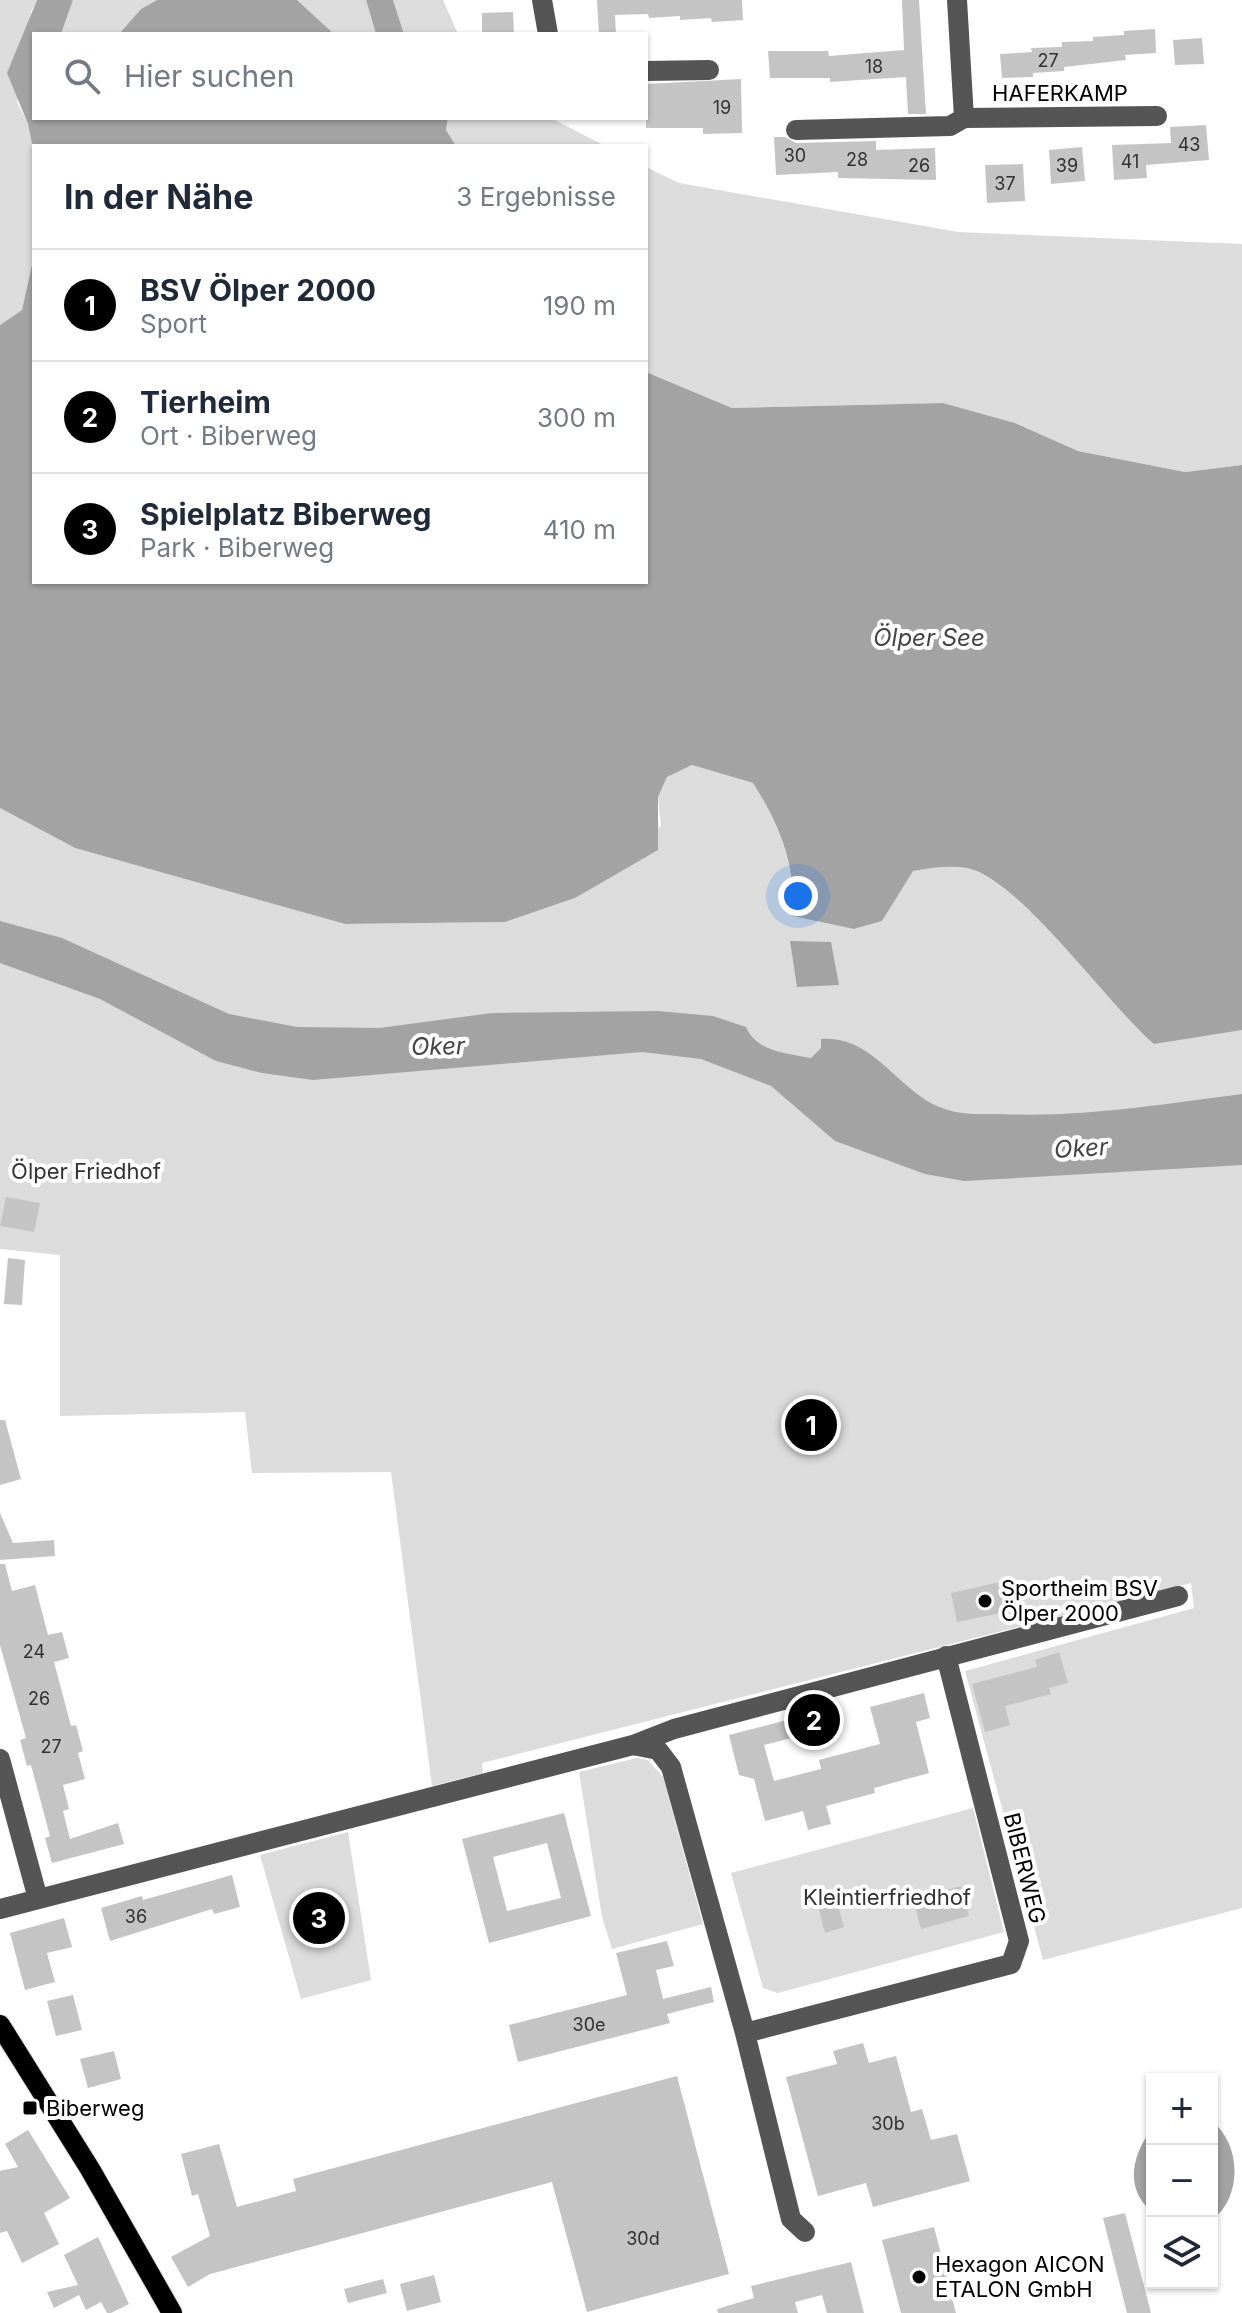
<!DOCTYPE html>
<html lang="de">
<meta charset="utf-8">
<style>
:root{--surface:#fff;--page:#f2f2f3;--text:#1f2937;--muted:#747a83;--line:#e0e1e3;--accent:#000}
body{margin:0;font-family:Inter,sans-serif;background:var(--page);color:var(--text)}
.controls{position:absolute;right:24px;bottom:24px;display:grid;overflow:hidden;border-radius:0px;box-shadow:0 2px 6px #0004}
.controls button{width:72px;height:72px;display:grid;place-items:center;padding:0;border:0;border-bottom:2px solid var(--line);background:var(--surface);color:var(--text);font:40px sans-serif}
.you{position:absolute;left:798px;top:896px;width:28px;height:28px;margin:-20px;border:6px solid #fff;border-radius:50%;background:#1a73e8;box-shadow:0 0 0 12px #1a73e833}
.badge{display:grid;place-items:center;width:52px;height:52px;border-radius:50%;background:var(--accent);color:#fff;font-size:26px;font-weight:700}
.pin{position:absolute;translate:-50% -50%;border:4px solid #fff;box-shadow:0 2px 8px #0006}
.list{margin:0;padding:0;list-style:none}
h2{display:flex;justify-content:space-between;align-items:center;height:104px;margin:0;padding:0 32px;font-size:34px}
h2 small{font-size:26px;font-weight:400;color:var(--muted)}
.list li{display:grid;grid-template-columns:52px 1fr auto;gap:24px;align-items:center;box-sizing:border-box;height:112px;padding:0 32px;border-top:2px solid var(--line)}
.list b{display:block;font-size:30px;white-space:nowrap}
.list p{margin:0;font-size:26px;white-space:nowrap;color:var(--muted)}
.list em{font-size:26px;font-style:normal;color:var(--muted)}
.icon{flex:none;width:44px;height:44px;fill:none;stroke:currentColor;stroke-width:2;stroke-linecap:round;stroke-linejoin:round}
.map{position:relative;flex:none;width:1242px;height:2313px;overflow:hidden}
.search{position:absolute;background:var(--surface);box-shadow:0 2px 6px #0004;left:32px;top:32px;width:616px;height:88px;display:flex;align-items:center;gap:20px;box-sizing:border-box;padding:0 28px;border-radius:0px;color:var(--muted);font-size:30px}
.panel{position:absolute;background:var(--surface);box-shadow:0 2px 6px #0004;left:32px;top:144px;width:616px;height:440px;border-radius:0px}
.map>svg:first-child{display:block}
.green{fill:#dcdcdc}
.water{fill:#a3a3a3}
.building{fill:#c4c4c4;fill-rule:evenodd}
.lines{fill:none;stroke-linecap:round;stroke-linejoin:round}
.major-casing{stroke:#dbdbdb;stroke-width:22}
.minor{stroke:#555;stroke-width:20}
.major{stroke:#000;stroke-width:20}
.poi-dot{fill:#000;stroke:#fff;stroke-width:3}
.labels{text-anchor:middle;dominant-baseline:central;stroke-width:8;stroke-linejoin:round;paint-order:stroke}
.number-label{font-size:18px;fill:#313131}
.street-label{font-size:22px;fill:#000;stroke:#fff}
.park-label{font-size:22px;fill:#333;stroke:#fff}
.poi-label{font-size:22px;fill:#000;stroke:#fff;text-anchor:start}
.water-label{font-size:24px;font-style:italic;fill:#444;stroke:#fff}
</style>
<div class="map">
<svg width="1242" height="2313" viewBox="0 0 1242 2313">
<rect width="100%" height="100%" fill="#fff"/>
<path class="green" d="M0,0H37L31,12L17,102L28,124L34,154V255L22,310L0,325Z
M73,0H157L141,9L119,34H61Z
M297,0H366L376,34H334Z
M393,0H443L458,34H404Z
M448,118H551L605,146H456L446,130Z
M646,167L679,183L958,232L1242,244V465L1185,472L1078,451L1015,423L943,403L732,408L646,372Z
M692,765L753,783C779,824 796,867 792,916L854,929L882,921L912,871C932,868 954,862 973,870C1038,897 1097,995 1154,1043L1242,1030V1908L1043,1960L965,1671L1194,1608L1191,1583L482,1763L483,1773L432,1786L391,1472L252,1473L245,1412L60,1416V1255L0,1249V808L75,848L345,924L505,922L575,898L661,826L658,797L667,777Z
M637,1758L648,1760L663,1777L703,1924L612,1949L602,1917L579,1772Z
M973,1808L1004,1932L778,1993L763,1988L731,1873Z
M348,1832L371,1980L301,1999L260,1855Z"/>
<path class="water" d="M37,0H73L61,34H34V118H448L446,130L456,146H34V154L28,124L7,73Z
M157,0H297L334,34H119L141,9Z
M366,0H393L404,34H376Z
M34,255V582H646V372L732,408L943,403L1015,423L1078,451L1185,472L1242,465V1030L1154,1044C1106,1003 1021,880 967,868C948,865 931,868 913,871L882,921L854,929L792,916C797,867 779,824 753,783L692,765L667,777L658,797V850L575,898L505,922L345,924L75,848L0,808V325L22,310Z
M0,921L62,938L229,1014L297,1027L379,1028L492,1013L658,1011L713,1016L746,1027C757,1052 786,1053 811,1058L821,1048V1039C874,1034 899,1094 945,1109C961,1115 982,1114 999,1114C1081,1118 1162,1104 1242,1094V1165L964,1181L925,1174L835,1141L771,1086L701,1059L642,1052L313,1080L262,1073L216,1061L100,999L0,963Z
M790,941L831,942L839,985L797,987Z
M1212,2121C1242,2145 1242,2198 1212,2220Z
M1152,2129V2212C1124,2189 1132,2154 1152,2129Z"/>
<path class="building" d="M597,0H742L743,20L712,22L711,18L680,20V16L649,18L648,14L615,15L616,34H599Z
M902,0H919L926,114H908L906,77L830,82V78H770L768,51H828L829,56L904,50Z
M513,12L514,34H482V13Z
M1155,29L1156,53L1125,55L1126,60L1064,67V71L1033,73V77L1002,78L1000,54L1032,52L1031,48L1062,47V42L1093,41V37L1124,35V31Z
M1202,38L1204,64L1175,65L1173,40Z
M741,79L742,133L703,134V128H646V84Z
M1206,125L1209,160L1146,165L1147,178L1114,180L1112,145L1171,143L1170,127Z
M774,137H785L796,143L876,141V150L935,148L936,180L838,178V172L776,175Z
M1082,147L1085,181L1051,184L1049,150Z
M1023,164L1025,201L987,203L985,165Z
M6,1197L40,1203L34,1232L0,1226Z
M8,1258L25,1260L22,1305L4,1304Z
M0,1420H5L21,1479L0,1485Z
M0,1513L13,1543L54,1540L55,1556L0,1560Z
M0,1564H5L12,1591L35,1585L48,1635L62,1632L69,1658L54,1662L71,1726L76,1725L83,1751L78,1753L85,1779L63,1785L69,1809L63,1811L70,1839L118,1823L124,1844L52,1863L45,1838L50,1836L31,1765L27,1766L20,1740L26,1738L0,1645Z
M1013,1579L1020,1609L957,1622L951,1593Z
M1059,1652L1068,1683L1049,1688L1051,1694L1005,1706L1010,1725L985,1732L972,1684L1037,1667L1035,1660Z
M924,1693L930,1718L916,1722L929,1773L874,1788L875,1793L826,1806L831,1824L808,1830L803,1811L765,1821L754,1779L739,1775L729,1735L826,1710L830,1728L764,1745L774,1781L821,1769L819,1760L880,1744L870,1707Z
M564,1813L591,1916L489,1943L462,1839ZM547,1843L561,1898L507,1911L493,1857Z
M232,1875L240,1907L214,1914L212,1909L110,1941L101,1908L142,1896L143,1900Z
M961,1886L969,1916L921,1929L913,1899Z
M835,1894L844,1927L825,1933L816,1899Z
M64,1918L72,1947L47,1953L55,1982L25,1990L10,1933Z
M667,1941L674,1966L656,1970L663,1999L711,1987L714,2002L667,2014L670,2023L518,2062L509,2025L627,1995L616,1953Z
M73,1995L82,2030L56,2036L47,2001Z
M863,2043L869,2063L896,2056L911,2112L922,2109L931,2140L957,2134L970,2181L873,2207L866,2183L818,2196L786,2077L837,2064L833,2051Z
M114,2051L121,2079L88,2088L80,2059Z
M677,2076L729,2274L587,2312L552,2182L210,2274L188,2287L171,2257L210,2236L198,2194L192,2196L181,2154L219,2144L237,2207L296,2191L293,2179Z
M28,2130L70,2198L44,2213L59,2244L22,2263L7,2231L0,2233V2171L18,2167L5,2144Z
M1125,2213L1151,2313H1127L1103,2218Z
M934,2227L956,2313H901L882,2240Z
M98,2237L129,2304L111,2313H107L101,2302L86,2310L79,2295L54,2308L47,2292L78,2285L64,2255Z
M851,2262L864,2313H827L822,2295L795,2302L798,2313H718L717,2309L754,2298L751,2286Z
M434,2275L441,2302L407,2311L400,2284Z
M383,2279L387,2293L348,2303L344,2289Z"/>
<g class="lines">
<g class="major-casing">
<path id="major" d="M0,2025L90,2169L172,2313"/>
</g>
<path class="minor" d="M542,0L548,34
M957,0L964,118
M646,71L709,70
M796,130L950,126L964,118L1157,116
M633,1745L658,1750L671,1767L745,2033L791,2219L805,2232
M0,1759L38,1899
M0,1909L633,1745L674,1729L1178,1596
M745,2033L1011,1964L1019,1941L946,1656"/>
<use href="#major" class="major"/>
</g>
<g class="poi-dot">
<circle cx="985" cy="1601" r="8"/>
<rect x="22" y="2100" width="16" height="16" rx="4"/>
<circle cx="919" cy="2277" r="8"/>
</g>
<g class="labels">
<g class="number-label">
<text x="1048" y="60">27</text>
<text x="874" y="66">18</text>
<text x="722" y="107">19</text>
<text x="1189" y="144">43</text>
<text x="795" y="155">30</text>
<text x="857" y="159">28</text>
<text x="1130" y="161">41</text>
<text x="919" y="165">26</text>
<text x="1067" y="165">39</text>
<text x="1005" y="183">37</text>
<text x="34" y="1651">24</text>
<text x="39" y="1698">26</text>
<text x="51" y="1746">27</text>
<text x="136" y="1916">36</text>
<text x="589" y="2024">30e</text>
<text x="888" y="2123">30b</text>
<text x="643" y="2238">30d</text>
</g>
<g class="street-label">
<text x="1060" y="93">HAFERKAMP</text>
<text transform="translate(1025 1868) rotate(76)">BIBERWEG</text>
</g>
<g class="park-label">
<text x="86" y="1171">Ölper Friedhof</text>
<text x="887" y="1897">Kleintierfriedhof</text>
</g>
<g class="poi-label">
<text x="1001" y="1588">Sportheim BSV<tspan x="1001" dy="25">Ölper 2000</tspan></text>
<text x="46" y="2108">Biberweg</text>
<text x="935" y="2264">Hexagon AICON<tspan x="935" dy="25">ETALON GmbH</tspan></text>
</g>
<g class="water-label">
<text x="929" y="637">Ölper See</text>
<text transform="translate(438 1046) rotate(-1)">Oker</text>
<text transform="translate(1081 1148) rotate(-3)">Oker</text>
</g>
</g>
</svg>
<div class="controls">
<button>+</button>
<button>−</button>
<button><svg class="icon" aria-label="layers" viewBox="0 0 24 24"><path d="M12 4l9 5-9 5-9-5zM3 14l9 5 9-5"/></svg></button>
</div>
<div class="you"></div>
<div class="pin badge" style="left:811px;top:1425px">1</div>
<div class="pin badge" style="left:814px;top:1720px">2</div>
<div class="pin badge" style="left:319px;top:1918px">3</div>
<div class="search"><svg class="icon" aria-label="search" viewBox="0 0 24 24"><circle cx="10" cy="10" r="6"/><path d="M15 15l6 6"/></svg>Hier suchen</div>
<section class="panel">
<h2>In der Nähe<small>3 Ergebnisse</small></h2>
<ul class="list">
<li><span class="badge">1</span><div><b>BSV Ölper 2000</b><p>Sport</p></div><em>190 m</em></li>
<li><span class="badge">2</span><div><b>Tierheim</b><p>Ort · Biberweg</p></div><em>300 m</em></li>
<li><span class="badge">3</span><div><b>Spielplatz Biberweg</b><p>Park · Biberweg</p></div><em>410 m</em></li>
</ul>
</section>
</div>
